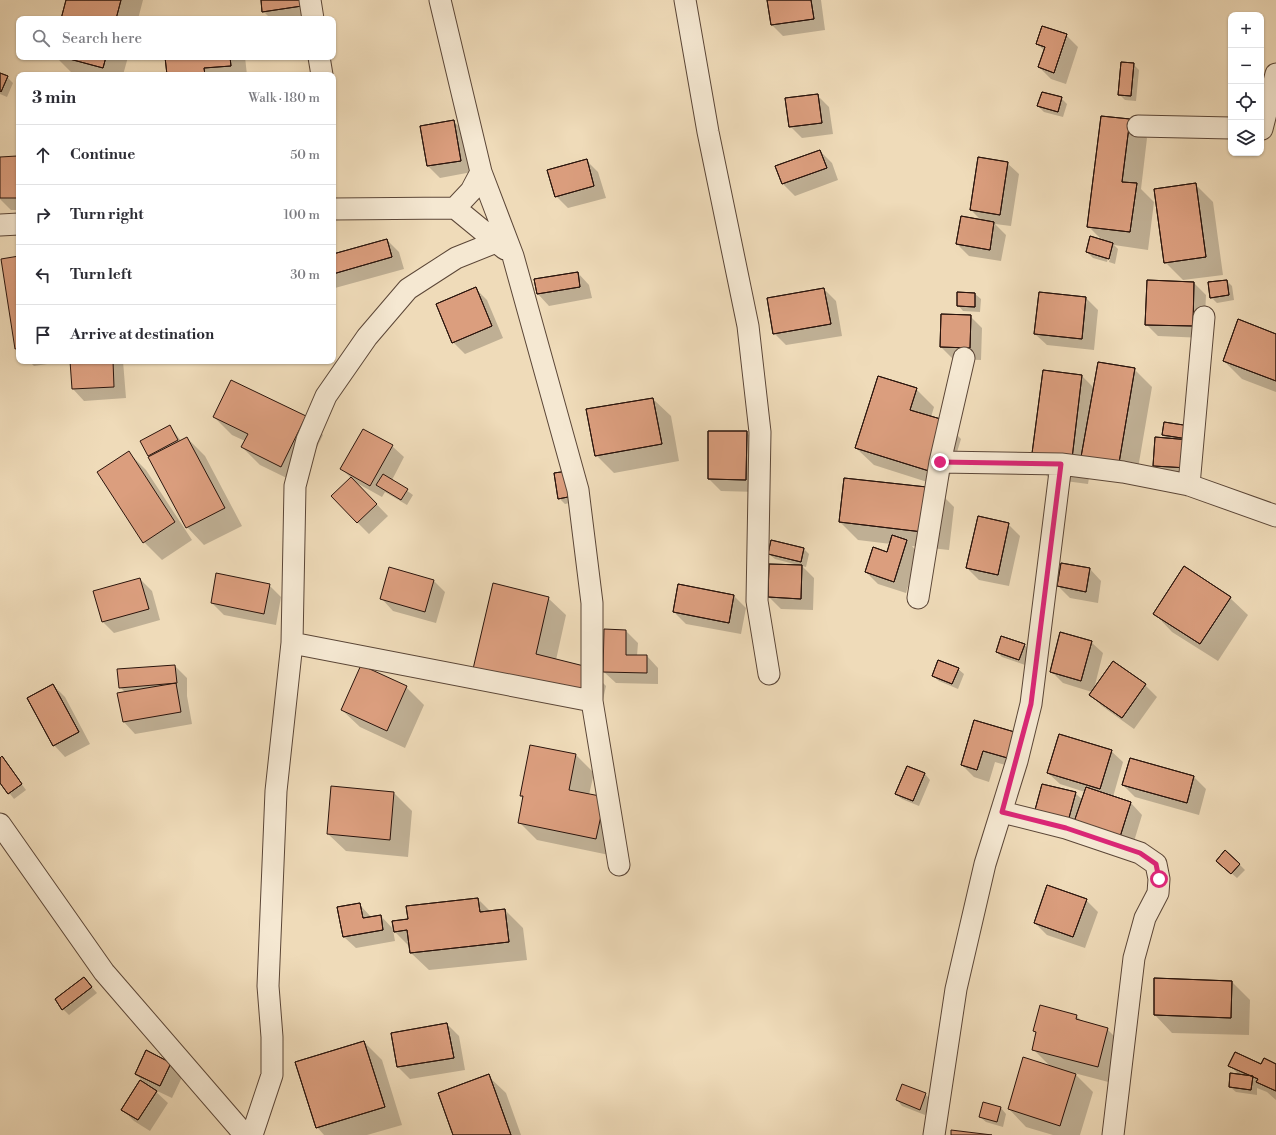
<!DOCTYPE html>
<meta charset="utf-8">
<style>
:root{--surface:#fff;--page:#f7f7f7;--text:#2b2b33;--muted:#7c7c81;--line:#e1e1e2}
body{margin:0;font-family:"Libre Bodoni",serif;background:var(--page);color:var(--text)}
.controls{position:absolute;right:12px;top:12px;display:grid;overflow:hidden;border-radius:8px;box-shadow:0 1px 3px #0004}
.controls button{width:36px;height:36px;display:grid;place-items:center;padding:0;border:0;border-bottom:1px solid var(--line);background:var(--surface);color:var(--text);font:20px sans-serif}
.stop{position:absolute;width:12px;height:12px;margin:-9px;border:3px solid #db2777;border-radius:50%;background:#fff}
.stop.end{background:#db2777;border-color:#fff;box-shadow:0 1px 4px #0008}
.list{margin:0;padding:0;list-style:none}
h2{display:flex;justify-content:space-between;align-items:center;height:52px;margin:0;padding:0 16px;font-size:17px}
h2 small{font-size:13px;font-weight:400;color:var(--muted)}
.list li{display:grid;grid-template-columns:26px 1fr auto;gap:12px;align-items:center;box-sizing:border-box;height:60px;padding:0 16px;border-top:1px solid var(--line)}
.list b{display:block;font-size:15px;white-space:nowrap}
.list em{font-size:13px;font-style:normal;color:var(--muted)}
.icon{flex:none;width:22px;height:22px;fill:none;stroke:currentColor;stroke-width:2;stroke-linecap:round;stroke-linejoin:round}
.map{position:relative;flex:none;width:1276px;height:1135px;overflow:hidden}
.search{position:absolute;background:var(--surface);box-shadow:0 1px 3px #0004;left:16px;top:16px;width:320px;height:44px;display:flex;align-items:center;gap:10px;box-sizing:border-box;padding:0 14px;border-radius:8px;color:var(--muted);font-size:15px}
.panel{position:absolute;background:var(--surface);box-shadow:0 1px 3px #0004;left:16px;top:72px;width:320px;height:292px;border-radius:8px}
.map>svg:first-child{display:block}
.shadow{fill:#0003}
.building{fill:#db9e7e;stroke:#2a140c}
.lines{fill:none;stroke-linecap:round;stroke-linejoin:round}
.street-casing{stroke:#5b4637;stroke-width:23}
.street{stroke:#f5e8d2;stroke-width:21}
.route{stroke:#db2777;stroke-width:5}
</style>
<div class="map">
<svg width="1276" height="1135" viewBox="0 0 1276 1135">
<rect width="100%" height="100%" fill="#efdbb9"/>
<filter id="stains"><feTurbulence type="fractalNoise" baseFrequency=".005" numOctaves="4"/><feColorMatrix values="0 0 0 0 .2 0 0 0 0 .09 0 0 0 0 .02 0 0 0 .5 -.17"/></filter>
<radialGradient id="worn" r=".72"><stop offset=".6" stop-color="#630" stop-opacity="0"/><stop offset="1" stop-color="#630" stop-opacity=".3"/></radialGradient>
<path class="shadow" d="M67,0H143L138,19H62Z
M262,0H311L306,19H271L263,11Z
M768,0H821L825,30L783,36L772,25Z
M1066,35L1078,47L1066,84L1051,79L1039,67L1045,51L1037,44Z
M56,57H128L123,75H83L71,72Z
M166,57H245L247,75H168Z
M1133,64L1139,70L1136,101L1125,100L1119,94Z
M0,74L7,77L13,83L7,97L0,94Z
M817,95L829,107L833,134L802,138L790,126Z
M1061,98L1067,104L1063,117L1044,112L1038,106Z
M1129,120L1147,138L1141,189L1154,202L1148,250L1114,245L1118,249L1115,264L1109,262L1113,246H1111L1107,262L1093,258L1087,252L1103,241L1088,226Z
M454,122L466,133L472,172L440,178L428,166L421,127Z
M820,151L832,163L838,180L795,196L783,184L777,167Z
M17,157L19,159V210H11L0,199V158Z
M586,160L598,172L606,198L568,208L556,196Z
M1007,163L1019,174L1011,226L995,224L1006,235L1001,261L969,256L957,244L982,221L971,210Z
M1195,184L1213,202L1223,275L1183,280L1165,262Z
M387,240L399,252L404,269L335,288L333,286V255Z
M578,273L589,285L592,298L549,306L538,294Z
M1227,281L1232,286L1234,300L1217,303L1211,297Z
M1194,283L1206,295L1204,338L1158,336L1146,324Z
M475,288L487,300L503,338L465,354L453,342Z
M824,289L836,301L842,336L786,345L774,333Z
M975,294L981,299L980,312L963,311L958,305Z
M1086,298L1098,310L1094,350L1047,345L1035,334Z
M970,316L982,328L981,360L953,359L941,347Z
M1276,335V392L1242,379L1224,361Z
M29,361H67L34,366Z
M71,361H123L126,398L84,401L73,389Z
M1134,369L1152,387L1136,480L1091,465L1088,484L1050,479L1032,461L1082,376L1094,388Z
M916,389L934,407L931,417L943,421L961,439L946,488L874,465L856,448Z
M653,399L671,416L679,461L614,473L596,455Z
M214,417H305L323,435L299,484L260,465L242,447L245,441L232,435Z
M170,426L181,441L187,438L205,456L242,526L204,545L187,527L148,455Z
M1189,427L1199,480L1166,478L1154,466L1167,439L1163,435Z
M746,432L758,444V492L721,491L709,479Z
M392,446L404,457L392,480L413,495L407,505L385,492L382,497L355,482L388,516L369,534L357,522L351,478L342,469Z
M129,453L146,470L192,540L162,560L144,542Z
M555,474L578,501L565,504L559,498Z
M936,489L954,507L949,550L912,546L918,553L906,593L878,584L866,572L888,553L891,544L858,540L840,522Z
M1008,524L1020,536L1009,586L979,580L967,568Z
M804,549L809,554L806,567L802,566L814,578L813,610L781,609L769,597L798,565L775,559L769,554Z
M1090,569L1101,581L1098,603L1070,598L1058,586Z
M140,579L152,591L160,620L114,633L102,621Z
M433,580L445,592L436,623L393,611L382,599Z
M269,585L281,597L276,625L224,615L212,603Z
M679,585L734,596L746,608L741,634L686,624L674,612Z
M548,598L566,615L556,660L588,668L606,686L600,713L492,687Z
M1230,598L1248,615L1218,661L1172,632L1155,614Z
M626,631L638,643L637,656H647L658,668V684L616,683L604,672Z
M1091,642L1103,653L1094,689L1145,685L1157,697L1134,729L1102,706L1090,694L1092,692L1063,683L1051,671Z
M1024,645L1030,650L1025,665L1002,657L997,652Z
M175,666L187,678V696L192,724L135,734L124,722L126,693L120,687Z
M958,669L964,674L958,689L939,681L933,676Z
M53,685L65,697L90,744L65,757L54,745Z
M406,687L424,705L405,748L360,727L342,710Z
M975,721L1022,770L995,762L989,782L974,777L962,765Z
M531,746L576,755L594,773L589,795L604,798L622,816L614,856L537,840L519,822L524,799L521,796Z
M1111,751L1123,762L1113,797L1131,803L1142,815L1132,848L1045,832L1075,793L1083,800L1085,792L1060,784L1048,773Z
M2,758L26,790L14,799L0,781V759Z
M1130,759L1194,777L1206,789L1199,815L1135,797L1123,785Z
M907,767L925,774L930,780L919,806L902,799L896,794Z
M394,793L412,811L408,857L346,851L328,834Z
M1239,864L1245,870L1237,878L1223,866Z
M478,899L491,912L505,910L523,928L527,960L429,970L411,953L410,947L393,930L395,941L356,948L344,937L359,904L372,918L381,916L394,930L409,920Z
M1086,900L1098,912L1085,948L1047,935L1035,923Z
M1155,979L1232,982L1250,1000L1249,1035L1172,1033L1155,1015Z
M89,984L97,993L69,1015L63,1009Z
M1076,1016L1083,1022L1107,1029L1125,1047L1116,1084L1074,1073L1093,1092L1080,1135H1053L1026,1127L1009,1109L1050,1066L1033,1049L1037,1033L1034,1031Z
M447,1024L459,1036L465,1070L410,1079L398,1067L392,1033Z
M364,1042L382,1060L402,1125L367,1135H324L317,1127Z
M171,1063L183,1075L172,1098L153,1089L168,1103L150,1131L134,1121L123,1110L146,1084L136,1074Z
M1230,1065H1276V1100L1267,1092L1257,1088V1095L1236,1092L1230,1087L1240,1076Z
M488,1076L506,1093L521,1135H454Z
M925,1094L931,1100L925,1115L902,1106L897,1100Z
M1001,1108L1006,1114L1003,1127L986,1122L980,1117Z"/>
<path class="building" d="M66,0H121L116,19H61Z
M66,0H121L116,19H61Z
M261,0H301L302,6L262,12Z
M261,0H301L302,6L262,12Z
M767,0H811L814,19L771,25Z
M767,0H811L814,19L771,25Z
M1042,26L1067,34L1054,73L1038,67L1045,47L1036,44Z
M1042,26L1067,34L1054,73L1038,67L1045,47L1036,44Z
M62,57H106L103,68Z
M62,57H106L103,68Z
M165,57H230L231,66L204,68L205,75H167Z
M165,57H230L231,66L204,68L205,75H167Z
M1121,62L1134,63L1131,96L1118,95Z
M1121,62L1134,63L1131,96L1118,95Z
M0,73L8,76L1,92L0,91Z
M0,73L8,76L1,92L0,91Z
M1042,92L1062,97L1058,112L1037,106Z
M1042,92L1062,97L1058,112L1037,106Z
M818,94L822,123L789,127L785,98Z
M818,94L822,123L789,127L785,98Z
M1101,116L1130,119L1122,182L1137,183L1130,232L1087,227Z
M1101,116L1130,119L1122,182L1137,183L1130,232L1087,227Z
M454,120L461,161L427,166L420,126Z
M454,120L461,161L427,166L420,126Z
M820,150L827,168L782,184L775,166Z
M820,150L827,168L782,184L775,166Z
M17,156L18,198H0V157Z
M978,157L1008,162L1000,215L970,210Z
M978,157L1008,162L1000,215L970,210Z
M587,159L594,186L555,197L547,170Z
M587,159L594,186L555,197L547,170Z
M1196,183L1206,257L1164,263L1154,189Z
M1196,183L1206,257L1164,263L1154,189Z
M961,216L994,222L990,250L956,244Z
M961,216L994,222L990,250L956,244Z
M1090,236L1113,243L1109,259L1086,252Z
M1090,236L1113,243L1109,259L1086,252Z
M387,239L392,257L333,274V254Z
M387,239L392,257L333,274V254Z
M19,256V348L15,349L1,259Z
M578,272L580,287L537,294L534,279Z
M578,272L580,287L537,294L534,279Z
M1147,280L1194,282L1193,326L1145,325Z
M1147,280L1194,282L1193,326L1145,325Z
M1227,280L1229,295L1210,298L1208,282Z
M1227,280L1229,295L1210,298L1208,282Z
M476,287L492,326L452,343L436,304Z
M476,287L492,326L452,343L436,304Z
M824,288L831,324L773,334L767,298Z
M824,288L831,324L773,334L767,298Z
M957,292L975,293V307L957,306Z
M957,292L975,293V307L957,306Z
M1039,292L1086,297L1082,339L1034,334Z
M1039,292L1086,297L1082,339L1034,334Z
M941,314L971,315L970,348L940,347Z
M941,314L971,315L970,348L940,347Z
M1238,319L1276,334V381L1223,361Z
M1238,319L1276,334V381L1223,361Z
M70,361H113L114,387L72,389Z
M1098,362L1135,368L1119,463L1081,457Z
M1098,362L1135,368L1119,463L1081,457Z
M1043,370L1082,375L1071,467L1031,461Z
M1043,370L1082,375L1071,467L1031,461Z
M878,376L917,388L910,410L944,420L929,471L855,448Z
M878,376L917,388L910,410L944,420L929,471L855,448Z
M231,380L306,416L281,467L241,447L248,434L213,417Z
M653,398L662,444L595,456L586,409Z
M653,398L662,444L595,456L586,409Z
M1164,422L1190,426L1188,439L1162,435Z
M1164,422L1190,426L1188,439L1162,435Z
M170,425L178,440L148,456L140,441Z
M363,429L393,445L370,486L340,469Z
M708,431H747L746,480L708,479Z
M708,431H747L746,480L708,479Z
M187,437L225,508L186,528L148,457Z
M1155,437L1190,440L1188,468L1153,466Z
M1155,437L1190,440L1188,468L1153,466Z
M129,451L175,522L143,543L97,472Z
M568,471L573,496L558,499L554,473Z
M568,471L573,496L558,499L554,473Z
M383,474L408,489L401,500L376,485Z
M351,477L377,504L357,523L331,496Z
M844,478L936,488L931,533L839,522Z
M844,478L936,488L931,533L839,522Z
M978,516L1009,523L998,575L966,568Z
M978,516L1009,523L998,575L966,568Z
M892,535L907,540L894,582L865,572L873,547L887,552Z
M892,535L907,540L894,582L865,572L873,547L887,552Z
M771,540L804,548L801,562L768,554Z
M771,540L804,548L801,562L768,554Z
M1061,563L1090,568L1086,592L1057,586Z
M1061,563L1090,568L1086,592L1057,586Z
M769,564L802,565L801,599L768,597Z
M769,564L802,565L801,599L768,597Z
M1184,566L1231,597L1200,644L1153,614Z
M1184,566L1231,597L1200,644L1153,614Z
M389,567L434,580L425,612L380,599Z
M216,573L270,584L264,614L211,603Z
M140,578L149,609L102,622L93,591Z
M493,583L549,597L536,654L588,667L582,695L473,669Z
M678,584L734,595L729,623L673,612Z
M678,584L734,595L729,623L673,612Z
M604,629L626,630V655H647V673L603,672Z
M1060,632L1092,641L1081,681L1050,672Z
M1060,632L1092,641L1081,681L1050,672Z
M1001,636L1025,644L1019,660L996,652Z
M1001,636L1025,644L1019,660L996,652Z
M938,660L959,668L952,684L932,676Z
M938,660L959,668L952,684L932,676Z
M1113,661L1146,684L1122,718L1089,695Z
M1113,661L1146,684L1122,718L1089,695Z
M175,665L177,683L119,688L117,669Z
M361,665L407,686L387,731L341,710Z
M176,683L181,712L123,722L117,693Z
M53,684L79,732L53,746L27,698Z
M53,684L79,732L53,746L27,698Z
M974,720L1018,733L1011,759L983,751L977,770L961,765Z
M974,720L1018,733L1011,759L983,751L977,770L961,765Z
M1059,734L1112,750L1100,789L1047,773Z
M1059,734L1112,750L1100,789L1047,773Z
M530,745L576,754L569,790L605,797L596,839L518,823L523,796H520Z
M2,756L22,784L8,794L0,783V758Z
M2,756L22,784L8,794L0,783V758Z
M1130,758L1194,776L1187,803L1122,785Z
M1130,758L1194,776L1187,803L1122,785Z
M907,766L925,773L913,801L895,794Z
M907,766L925,773L913,801L895,794Z
M1042,784L1076,792L1066,829L1032,821Z
M1042,784L1076,792L1066,829L1032,821Z
M331,786L394,792L390,840L327,834Z
M1086,787L1131,802L1120,837L1074,822Z
M1086,787L1131,802L1120,837L1074,822Z
M1225,850L1240,864L1231,874L1216,861Z
M1225,850L1240,864L1231,874L1216,861Z
M1047,885L1087,899L1073,937L1034,923Z
M1047,885L1087,899L1073,937L1034,923Z
M478,898L480,912L505,909L509,942L410,953L407,930L394,932L392,921L408,919L406,906Z
M478,898L480,912L505,909L509,942L410,953L407,930L394,932L392,921L408,919L406,906Z
M360,903L363,918L381,915L383,930L343,937L337,907Z
M360,903L363,918L381,915L383,930L343,937L337,907Z
M84,977L92,987L62,1010L55,999Z
M84,977L92,987L62,1010L55,999Z
M1154,978L1232,981L1231,1018L1154,1015Z
M1154,978L1232,981L1231,1018L1154,1015Z
M1040,1005L1077,1015L1076,1019L1108,1028L1098,1067L1032,1050L1036,1032L1033,1031Z
M447,1023L454,1058L397,1067L391,1033Z
M447,1023L454,1058L397,1067L391,1033Z
M364,1041L385,1107L316,1128L295,1062Z
M364,1041L385,1107L316,1128L295,1062Z
M146,1050L171,1063L160,1086L135,1074Z
M146,1050L171,1063L160,1086L135,1074Z
M1235,1052L1261,1064L1264,1058L1276,1064V1091L1256,1082L1258,1079L1228,1066Z
M1235,1052L1261,1064L1264,1058L1276,1064V1091L1256,1082L1258,1079L1228,1066Z
M1023,1057L1076,1074L1060,1126L1008,1109Z
M1230,1073L1253,1076L1251,1090L1229,1087Z
M1230,1073L1253,1076L1251,1090L1229,1087Z
M489,1074L511,1135H453L438,1093Z
M489,1074L511,1135H453L438,1093Z
M140,1080L157,1091L138,1120L121,1110Z
M140,1080L157,1091L138,1120L121,1110Z
M902,1084L926,1093L920,1110L896,1100Z
M983,1102L1001,1107L997,1122L979,1117Z
M951,1130L992,1135H951Z"/>
<g class="lines">
<g class="street-casing">
<path id="street" d="M310,0L313,19
M440,0L481,172L513,256L578,490L592,603V701L619,865
M685,0L708,132L748,326L760,432L757,601L769,674
M319,57L322,75
M1138,126L1231,128
M1262,129L1276,74
M455,208L471,191L481,172
M333,209L455,208L505,249
M0,225L19,224
M940,462L1061,464L1123,472L1189,485L1276,516
M1189,485L1204,317
M918,598L940,462L964,358
M292,643L592,701
M1002,812L1066,828L1140,853L1156,864L1159,879L1158,893L1145,918L1134,958L1113,1135
M0,824L104,972L245,1135
M252,1135L272,1075V1037L268,986L276,791L292,643L295,486L307,440L326,396L367,337L408,289L456,258L496,242
M934,1135L956,989L985,864L1017,761L1031,704L1061,464"/>
</g>
<use href="#street" class="street"/>
</g>
<g class="lines">
<path class="route" d="M940,462L1061,464L1031,704L1002,812L1066,828L1140,853L1156,864L1159,879"/>
</g>
<rect width="100%" height="100%" filter="url(#stains)"/>
<rect width="100%" height="100%" fill="url(#worn)"/>
</svg>
<div class="controls">
<button>+</button>
<button>−</button>
<button><svg class="icon" aria-label="locate" viewBox="0 0 24 24"><circle cx="12" cy="12" r="6"/><path d="M12 2v4M12 18v4M2 12h4M18 12h4"/></svg></button>
<button><svg class="icon" aria-label="layers" viewBox="0 0 24 24"><path d="M12 4l9 5-9 5-9-5zM3 14l9 5 9-5"/></svg></button>
</div>
<div class="stop" style="left:1159px;top:879px"></div>
<div class="stop end" style="left:940px;top:462px"></div>
<div class="search"><svg class="icon" aria-label="search" viewBox="0 0 24 24"><circle cx="10" cy="10" r="6"/><path d="M15 15l6 6"/></svg>Search here</div>
<section class="panel">
<h2>3 min<small>Walk · 180 m</small></h2>
<ul class="list">
<li><svg class="icon" aria-label="ahead" viewBox="0 0 24 24"><path d="M12 20V5M6 11l6-6 6 6"/></svg><div><b>Continue</b></div><em>50 m</em></li>
<li><svg class="icon" aria-label="right" viewBox="0 0 24 24"><path d="M7 20v-9h11M14 6l5 5-5 5"/></svg><div><b>Turn right</b></div><em>100 m</em></li>
<li><svg class="icon" aria-label="left" viewBox="0 0 24 24"><path d="M17 20v-9H6M10 6l-5 5 5 5"/></svg><div><b>Turn left</b></div><em>30 m</em></li>
<li><svg class="icon" aria-label="arrive" viewBox="0 0 24 24"><path d="M6 21V4h12l-3 4 3 4H6"/></svg><div><b>Arrive at destination</b></div></li>
</ul>
</section>
</div>
